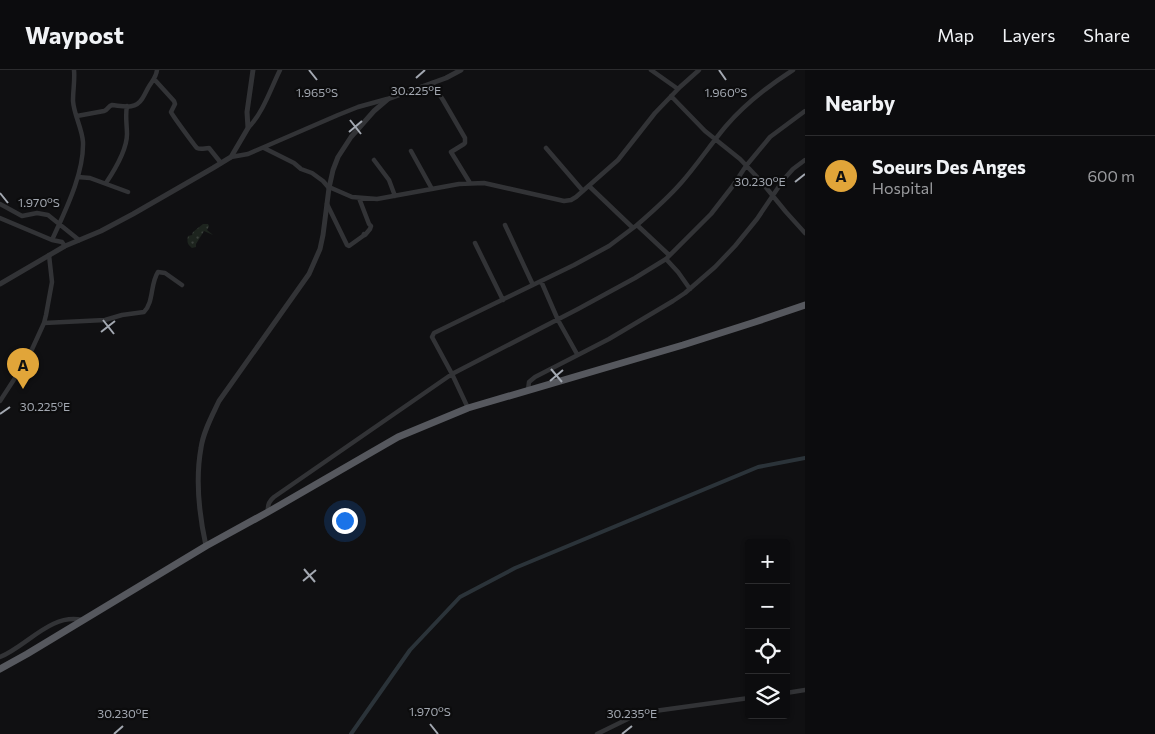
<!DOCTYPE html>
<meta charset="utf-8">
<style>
:root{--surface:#0c0c0e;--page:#151517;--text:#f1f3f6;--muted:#9a9b9e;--line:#2c2c2e;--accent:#e1a539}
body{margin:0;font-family:Commissioner,sans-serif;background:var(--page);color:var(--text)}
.controls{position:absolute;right:15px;bottom:15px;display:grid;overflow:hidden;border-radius:5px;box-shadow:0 1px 4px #0004}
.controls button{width:45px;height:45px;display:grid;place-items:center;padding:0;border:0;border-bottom:1px solid var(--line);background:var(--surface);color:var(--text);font:25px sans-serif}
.you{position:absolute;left:344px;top:450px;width:18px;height:18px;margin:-12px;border:4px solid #fff;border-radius:50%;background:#1a73e8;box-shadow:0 0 0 8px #1a73e833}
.badge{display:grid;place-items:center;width:32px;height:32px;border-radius:50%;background:var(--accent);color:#111;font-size:16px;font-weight:700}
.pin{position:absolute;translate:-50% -41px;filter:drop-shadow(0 1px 2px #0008)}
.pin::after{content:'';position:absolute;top:26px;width:18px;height:15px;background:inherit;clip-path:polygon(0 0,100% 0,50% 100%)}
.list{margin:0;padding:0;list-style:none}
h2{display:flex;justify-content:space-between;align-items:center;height:65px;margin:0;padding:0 20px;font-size:21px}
h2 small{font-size:16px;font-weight:400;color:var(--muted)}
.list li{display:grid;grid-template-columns:32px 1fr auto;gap:15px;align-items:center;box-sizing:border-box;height:80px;padding:0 20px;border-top:1px solid var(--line)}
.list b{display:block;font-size:19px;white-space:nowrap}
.list p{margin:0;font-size:16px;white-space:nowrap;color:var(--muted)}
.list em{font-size:16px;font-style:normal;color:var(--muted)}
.icon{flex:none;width:28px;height:28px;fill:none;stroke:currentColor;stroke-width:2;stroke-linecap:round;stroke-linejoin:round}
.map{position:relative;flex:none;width:805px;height:664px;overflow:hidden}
header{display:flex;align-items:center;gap:30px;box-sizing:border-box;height:70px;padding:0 25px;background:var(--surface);border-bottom:1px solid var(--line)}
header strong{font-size:24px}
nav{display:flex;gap:28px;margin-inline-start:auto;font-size:18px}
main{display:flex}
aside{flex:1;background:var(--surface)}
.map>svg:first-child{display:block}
.park{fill:url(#park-dots)}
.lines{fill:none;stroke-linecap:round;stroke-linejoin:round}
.canal{stroke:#2b3339;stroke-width:4}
.minor{stroke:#323336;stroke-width:4.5}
.tertiary{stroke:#323336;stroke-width:5}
.trunk{stroke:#56585e;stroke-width:7}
.ticks{fill:none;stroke:#a3a8b1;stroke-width:2}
.ticks-label{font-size:12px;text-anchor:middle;fill:#a3a8b1;stroke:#0c0c0d;stroke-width:4.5;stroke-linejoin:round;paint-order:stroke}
</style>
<header>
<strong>Waypost</strong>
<nav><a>Map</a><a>Layers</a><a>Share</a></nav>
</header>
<main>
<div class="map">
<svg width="805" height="664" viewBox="0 0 805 664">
<defs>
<pattern id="park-dots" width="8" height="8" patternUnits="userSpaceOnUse" patternTransform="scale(1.25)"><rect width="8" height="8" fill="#1d241e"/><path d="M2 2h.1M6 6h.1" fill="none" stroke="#3b413c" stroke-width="1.8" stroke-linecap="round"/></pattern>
</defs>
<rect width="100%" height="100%" fill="#101012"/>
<path class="park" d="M203,154H208L209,156L207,160L213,165L204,161L196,174V177L192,178C187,174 187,172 188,166L192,165L193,162Z"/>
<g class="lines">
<path class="canal" d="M351,664L410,580L460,527L515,498L758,397L805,388"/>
<path class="minor" d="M651,0L678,19
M154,9L174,31L175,34L171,42C172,45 195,76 197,78C201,80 205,78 209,78L221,93
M432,13L443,30L465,68V73L464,74L451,82L470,113
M671,26L705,61L740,89L759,109L786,142L805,163
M77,46L104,41C108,40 108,36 112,35C123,36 135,40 142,29C144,26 146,22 148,18C152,11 156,8 157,0
M248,58C263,43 271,18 280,0
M264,78L294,93L301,99L312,103L323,111L329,118
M546,78L583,121
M411,81L432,119
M231,87L248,84L338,45L358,37L387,29
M374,90L389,110L395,126
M78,107L90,108L128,122
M106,113C114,101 127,79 127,64C127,55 125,46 127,36
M589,116L633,158
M329,117L352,127L377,129L459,114L484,113L564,131L571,130L576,127L618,90L655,43L680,17L699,0
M0,134L22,146L37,143L48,145L79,170
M327,134L347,175L349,176L363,166L364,164L365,165L370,159L371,156L369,154L359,128
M0,148L52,170L62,172L65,176
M505,155L533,215
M637,155C652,142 667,129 681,113C697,95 710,75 726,56C745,34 768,16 793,0
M52,170C65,141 84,104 83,72C82,58 74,45 73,31C73,20 75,10 74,0
M475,173L503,230
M666,189L678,202L690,219
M541,211L558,250L577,284
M44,253L105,250L122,245L144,242C154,232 150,214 158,202L165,203L182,215
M528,320L529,312L535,307L609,269L673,231L685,223L715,197L735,176L757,149L784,109L793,99L805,90
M0,331L28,288L44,253L46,245L52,212L49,185
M468,338L452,304L432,267L434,263L574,195L609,176L637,155L669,185
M268,442C267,435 269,431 274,427L452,304L578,239L635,208L666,189L711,144L732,117L746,96L770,67L805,41
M0,587C27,576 51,543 82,550
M786,623L805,620
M597,664L640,643L749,628"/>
<path class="tertiary" d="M0,214L65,176L101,161L133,144L213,98L231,87L248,58L247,42L253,0
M206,476C199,444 195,411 201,378C203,362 212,346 219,331L309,204L320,179L323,165L329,118L333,100L338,87L351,67L374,41L388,29L446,8L461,0"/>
<path class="trunk" d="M0,599L27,584L206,476L268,442L398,367L468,338L683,275L755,252L805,235"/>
</g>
<path class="ticks" d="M309,0L317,10M719,0L726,10M416,8L425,0M350,50L361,64M349,62L362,51M795,112L805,104M0,123L8,133M103,250L114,264M101,262L115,251M551,299L562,312M550,311L563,300M0,344L10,337M304,499L315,512M303,511L316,500M430,654L438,664M114,664L123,656M622,664L632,656"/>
<g class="ticks-label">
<text x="416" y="25">30.225°E</text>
<text x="317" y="27">1.965°S</text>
<text x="726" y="27">1.960°S</text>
<text x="760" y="116">30.230°E</text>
<text x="39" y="137">1.970°S</text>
<text x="45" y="341">30.225°E</text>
<text x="430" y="646">1.970°S</text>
<text x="123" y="648">30.230°E</text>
<text x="632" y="648">30.235°E</text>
</g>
</svg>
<div class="controls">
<button>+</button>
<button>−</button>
<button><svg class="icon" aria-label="locate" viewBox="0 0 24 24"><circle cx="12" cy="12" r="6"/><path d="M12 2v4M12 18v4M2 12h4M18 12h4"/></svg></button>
<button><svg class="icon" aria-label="layers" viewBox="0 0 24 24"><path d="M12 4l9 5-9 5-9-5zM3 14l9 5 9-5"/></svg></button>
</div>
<div class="you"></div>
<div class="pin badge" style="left:23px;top:319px">A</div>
</div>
<aside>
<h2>Nearby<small></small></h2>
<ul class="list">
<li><span class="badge">A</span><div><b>Soeurs Des Anges</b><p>Hospital</p></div><em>600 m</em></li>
</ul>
</aside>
</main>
